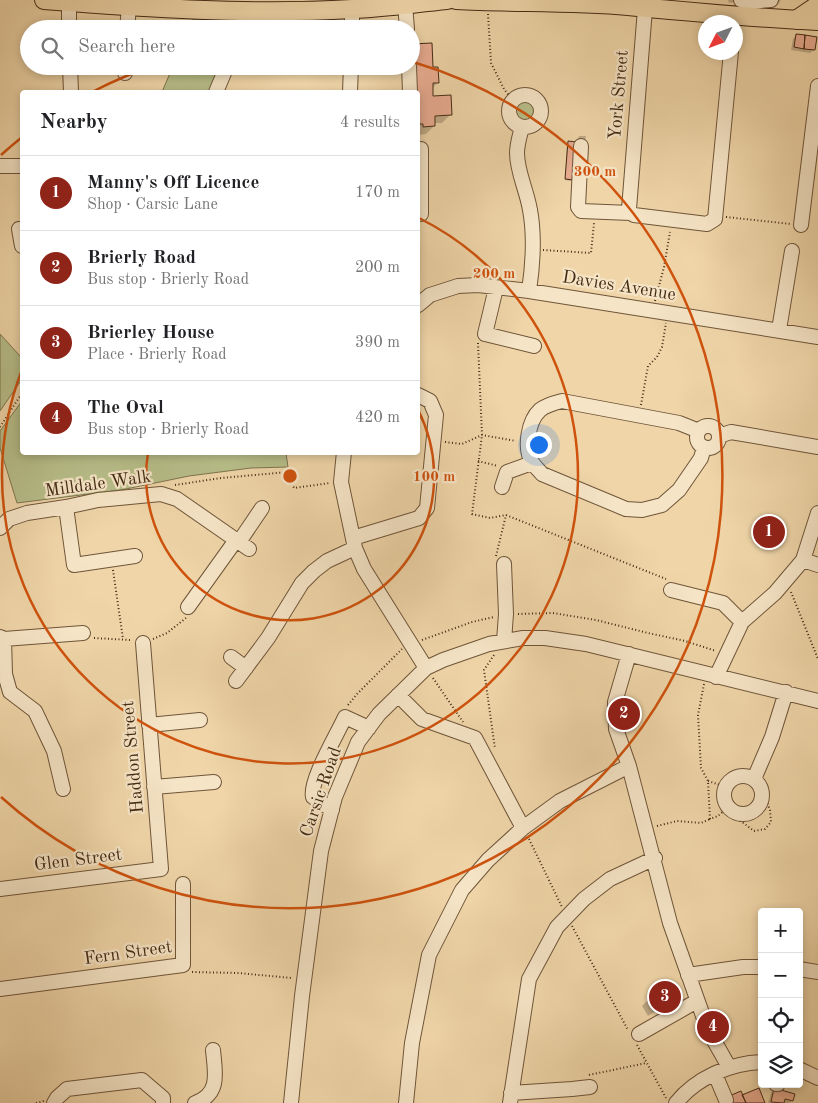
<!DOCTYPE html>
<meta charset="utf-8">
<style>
:root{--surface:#fff;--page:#f2f2f2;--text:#202124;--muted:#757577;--line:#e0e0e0;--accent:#8f2418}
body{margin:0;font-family:"Old Standard TT",serif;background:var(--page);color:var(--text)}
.controls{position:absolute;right:15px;bottom:15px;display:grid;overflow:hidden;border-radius:5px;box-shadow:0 2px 8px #0003}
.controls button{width:45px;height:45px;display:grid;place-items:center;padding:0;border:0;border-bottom:1px solid var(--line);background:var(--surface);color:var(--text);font:25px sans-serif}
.compass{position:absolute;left:698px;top:15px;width:45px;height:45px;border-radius:50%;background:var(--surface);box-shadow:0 2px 8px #0003;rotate:228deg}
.you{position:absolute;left:538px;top:444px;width:18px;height:18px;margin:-12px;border:4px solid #fff;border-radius:50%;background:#1a73e8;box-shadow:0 0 0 8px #1a73e833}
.badge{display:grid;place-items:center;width:32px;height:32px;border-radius:50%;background:var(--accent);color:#fff;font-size:16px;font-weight:700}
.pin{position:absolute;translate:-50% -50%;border:2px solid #fff;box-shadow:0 1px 5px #0006}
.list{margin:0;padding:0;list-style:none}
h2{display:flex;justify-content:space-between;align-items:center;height:65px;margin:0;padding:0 20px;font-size:21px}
h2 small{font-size:16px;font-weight:400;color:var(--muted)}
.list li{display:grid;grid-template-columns:32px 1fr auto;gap:15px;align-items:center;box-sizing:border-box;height:75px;padding:0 20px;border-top:1px solid var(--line)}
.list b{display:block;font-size:19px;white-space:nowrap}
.list p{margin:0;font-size:16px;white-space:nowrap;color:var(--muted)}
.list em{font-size:16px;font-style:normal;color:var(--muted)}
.icon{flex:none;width:28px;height:28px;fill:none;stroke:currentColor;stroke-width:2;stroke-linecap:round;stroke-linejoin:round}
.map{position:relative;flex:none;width:818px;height:1103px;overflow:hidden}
.search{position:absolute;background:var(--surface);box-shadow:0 2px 8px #0003;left:20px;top:20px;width:400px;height:55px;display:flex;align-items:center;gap:12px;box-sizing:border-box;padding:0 18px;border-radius:28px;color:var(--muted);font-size:19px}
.panel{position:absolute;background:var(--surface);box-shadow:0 2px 8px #0003;left:20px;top:90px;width:400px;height:365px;border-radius:5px}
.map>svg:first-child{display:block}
.green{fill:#b7be89;stroke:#7e744e}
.shadow{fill:#0003}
.building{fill:#e9ac91;stroke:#442a14}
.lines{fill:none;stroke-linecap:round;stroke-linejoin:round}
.minor-casing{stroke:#6f5539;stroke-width:16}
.major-casing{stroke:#442a14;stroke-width:20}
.path{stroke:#442a14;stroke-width:2;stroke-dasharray:1 2.5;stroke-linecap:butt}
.minor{stroke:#f5e4c6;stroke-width:14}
.major{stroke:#efd5a8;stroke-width:18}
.ring{fill:none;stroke:#cf520d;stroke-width:2.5}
.labels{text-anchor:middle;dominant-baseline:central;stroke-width:4.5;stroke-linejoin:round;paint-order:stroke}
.street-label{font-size:18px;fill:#442a14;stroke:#f5e4c6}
.centre{fill:#cf520d;stroke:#f5e4c6;stroke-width:2.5}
.ring-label{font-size:15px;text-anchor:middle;font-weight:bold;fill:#cf520d;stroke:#f5e4c6;stroke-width:4.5;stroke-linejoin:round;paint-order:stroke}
</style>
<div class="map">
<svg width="818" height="1103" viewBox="0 0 818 1103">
<rect width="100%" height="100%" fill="#efd5a8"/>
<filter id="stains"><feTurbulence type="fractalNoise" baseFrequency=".004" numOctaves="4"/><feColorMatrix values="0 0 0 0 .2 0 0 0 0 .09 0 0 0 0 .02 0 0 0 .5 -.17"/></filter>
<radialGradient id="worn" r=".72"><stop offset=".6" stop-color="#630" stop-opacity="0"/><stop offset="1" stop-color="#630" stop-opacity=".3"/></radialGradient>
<path class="green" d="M193,19H236L240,24L238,29H189Z
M173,66H222L212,92H162Z
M514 110a11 11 0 1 1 22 0a11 11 0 1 1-22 0Z
M0,334L20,356L22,353V379L0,411Z
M22,401V452L286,453L288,467L251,468L189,476L121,490L17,503L0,448V431Z"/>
<path class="shadow" d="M728,0H781L779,3L748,5L747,1L729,3Z
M796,35L814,50L810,53L791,50L793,39Z
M411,45L432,69L438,82L432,89V97L450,115L442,123H434V126L426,134L418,135V92L411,66Z
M579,136H586L585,142L577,143Z
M569,142L573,179L571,181L565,180L567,144Z
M762,526L776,539L772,542H757L758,530Z
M674,985L680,994L674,1000L648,1016L642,1006L648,1000Z
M774,1090L792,1101L789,1103H768L771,1093Z"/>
<path class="building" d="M796,34L805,35L804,49L794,47Z
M805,35L817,37L815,50L804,49Z
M432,43L433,67H438L439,83H433V96L451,95L452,115L435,116V126L423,127V124H418L415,59H412L411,44Z
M568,141L577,142L574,180L565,179Z
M761,525L778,526L777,539L761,538Z
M674,983L681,995L655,1011L648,999Z
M759,1088L765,1103H746L742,1095Z
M774,1088L795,1094L793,1101L785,1099L784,1103L771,1102Z
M741,1091L746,1103H730L727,1097Z"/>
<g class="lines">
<g class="minor-casing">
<path id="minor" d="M741,0L748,2L771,0
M69,2V29
M405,4L407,29
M127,29L129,7
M243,29L250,11
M352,29V9
M70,66L71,92
M409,66L410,92
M125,73V66
M216,92L227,66
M350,92L351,66
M509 111a16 16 0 1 1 32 0a16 16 0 1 1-32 0Z
M522,127C520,135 517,144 517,153C517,172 527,191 530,210C535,237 533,264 529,291
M581,146L578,207L581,211L631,213L634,215L707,224L715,219L731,52
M421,149V214
M0,166H22
M631,213L629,209L645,9
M801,225L818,86
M19,229L22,246
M496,288L485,334L534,346
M418,305L430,295L458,286L478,285L529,291L818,337
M779,330L792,251
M697 437a11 11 0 1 1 22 0a11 11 0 1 1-22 0Z
M699,431L679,423L562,401C554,403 546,405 540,410C528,421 524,448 532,462C534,466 539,470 542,474L626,509L642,510L662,505L679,490L701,458L704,447
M719,436L731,432L818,447
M344,452L341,482L355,548L364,569L426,668
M502,487L507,472L532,463
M66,507L74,565L135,556
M0,528L9,519L27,513L66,507L98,500L161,494L177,499L249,549
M353,538L419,518L427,508L436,415L430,401L418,395
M239,542L262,508
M803,560L818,565
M671,590L723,603L742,622
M188,607L236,540
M0,637L4,639L83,633
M4,639L5,674L10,692L35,711L54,751L63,789
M504,641L506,614L504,564
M629,654L615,702L616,729L629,766L670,923L708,1030L729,1067
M231,657L246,668
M716,677L742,622L775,593L803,560L818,513
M236,681L268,638L302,583L314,571L327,561L355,548
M398,695L422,719L475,738L523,828
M149,725L200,720
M724 795a19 19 0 1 1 38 0a19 19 0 1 1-38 0Z
M754,779L772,737L786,692
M154,787L214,782
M332,810L313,797C309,781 337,735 345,717L369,728
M0,889L161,869L143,643
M799,969L818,972
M688,975L743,967H762
M0,989L183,965V884
M639,1034L697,1001
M799,1069L818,1078
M715,1074L726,1100
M776,1084H778
M511,1093L572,1089L590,1087
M54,1103L57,1098L67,1089L142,1080L163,1098V1103
M195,1103C221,1094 215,1072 213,1050
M291,1103L302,996L321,851L335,797L358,742L379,714L426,668L443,660L489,644L523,638H545L586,644L818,701
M406,1103L412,1043L429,955L462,890L488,860L523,828L560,801L629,766
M510,1103L529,979L557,927L584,899L610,879L655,858
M676,1103C696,1078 730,1063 762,1062"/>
</g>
<g class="major-casing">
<path id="major" d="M44,0C146,8 249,15 352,9C384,8 415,3 447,0
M456,0C513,3 571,1 628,6C691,12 754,18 818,21
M796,20L818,5"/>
</g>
<path class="path" d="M488,14L491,63L504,89L513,101
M726,217L791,224
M543,250L591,253L594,223
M655,301L664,267L670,232
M478,343L482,435L472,514L490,518L506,515L666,579
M641,405L648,366L657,357L662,347L666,323
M0,427L22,393
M445,442L462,444L482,435L516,441
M478,461L498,466
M175,485L221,478L288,472L294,488L330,483
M496,556L506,515
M113,570L123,639
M791,592L818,659
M518,614L553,613L596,620L648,633L685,641L716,651
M94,638L131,640
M153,639L167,633L186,618
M422,640L472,622L494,617
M494,655L484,670L495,749
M433,678L463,722
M704,684L698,715L701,768L708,781L710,819L718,816L728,807
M348,705L357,694L402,649
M708,781L726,787
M726,810L754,831L765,829L771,822L770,810L762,791
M657,826L677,821L701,823L710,819
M529,839L562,907
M572,926L628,1030
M192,972L238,973L292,978
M637,1045L666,1098
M589,1075L646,1063
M36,1103L44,1101"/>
<use href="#minor" class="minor"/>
<use href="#major" class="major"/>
</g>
<g class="ring">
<path d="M418 410A144 144 0 1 1 148 453"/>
<path d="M419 218A288 288 0 1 1 22 370"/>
<path d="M1 155A432 432 0 0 1 21 138M94 91A432 432 0 0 1 153 66M413 62A432 432 0 1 1 1 797"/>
</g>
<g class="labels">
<g class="street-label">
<text transform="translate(619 95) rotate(-85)">York Street</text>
<text transform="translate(619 286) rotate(9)">Davies Avenue</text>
<text transform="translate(98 484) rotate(-8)">Milldale Walk</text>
<text transform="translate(133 757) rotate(-95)">Haddon Street</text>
<text transform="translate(321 792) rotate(-71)">Carsic Road</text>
<text transform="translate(78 860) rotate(-7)">Glen Street</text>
<text transform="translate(128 953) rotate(-8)">Fern Street</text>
</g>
</g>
<circle cx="290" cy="476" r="8" class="centre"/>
<g class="ring-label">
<text x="595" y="176">300 m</text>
<text x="494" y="278">200 m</text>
<text x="434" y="481">100 m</text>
</g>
<rect width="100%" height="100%" filter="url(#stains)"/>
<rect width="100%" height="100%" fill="url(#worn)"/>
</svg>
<div class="controls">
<button>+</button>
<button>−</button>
<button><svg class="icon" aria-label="locate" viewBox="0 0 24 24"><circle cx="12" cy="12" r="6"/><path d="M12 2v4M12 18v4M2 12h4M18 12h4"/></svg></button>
<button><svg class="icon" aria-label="layers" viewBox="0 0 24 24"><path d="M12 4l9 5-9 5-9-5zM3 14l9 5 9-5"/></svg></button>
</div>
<svg class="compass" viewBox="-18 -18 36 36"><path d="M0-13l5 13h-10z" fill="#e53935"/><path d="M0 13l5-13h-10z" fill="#757577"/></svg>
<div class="you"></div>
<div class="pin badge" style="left:769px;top:532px">1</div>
<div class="pin badge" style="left:624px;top:714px">2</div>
<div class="pin badge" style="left:665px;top:997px">3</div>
<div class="pin badge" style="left:713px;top:1027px">4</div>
<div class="search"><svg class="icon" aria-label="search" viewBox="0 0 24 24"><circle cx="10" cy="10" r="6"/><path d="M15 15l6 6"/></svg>Search here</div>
<section class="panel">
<h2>Nearby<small>4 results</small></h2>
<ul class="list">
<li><span class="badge">1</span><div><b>Manny's Off Licence</b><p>Shop · Carsic Lane</p></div><em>170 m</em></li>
<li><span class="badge">2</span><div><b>Brierly Road</b><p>Bus stop · Brierly Road</p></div><em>200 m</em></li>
<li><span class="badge">3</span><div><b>Brierley House</b><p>Place · Brierly Road</p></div><em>390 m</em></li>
<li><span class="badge">4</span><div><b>The Oval</b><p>Bus stop · Brierly Road</p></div><em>420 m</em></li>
</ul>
</section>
</div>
